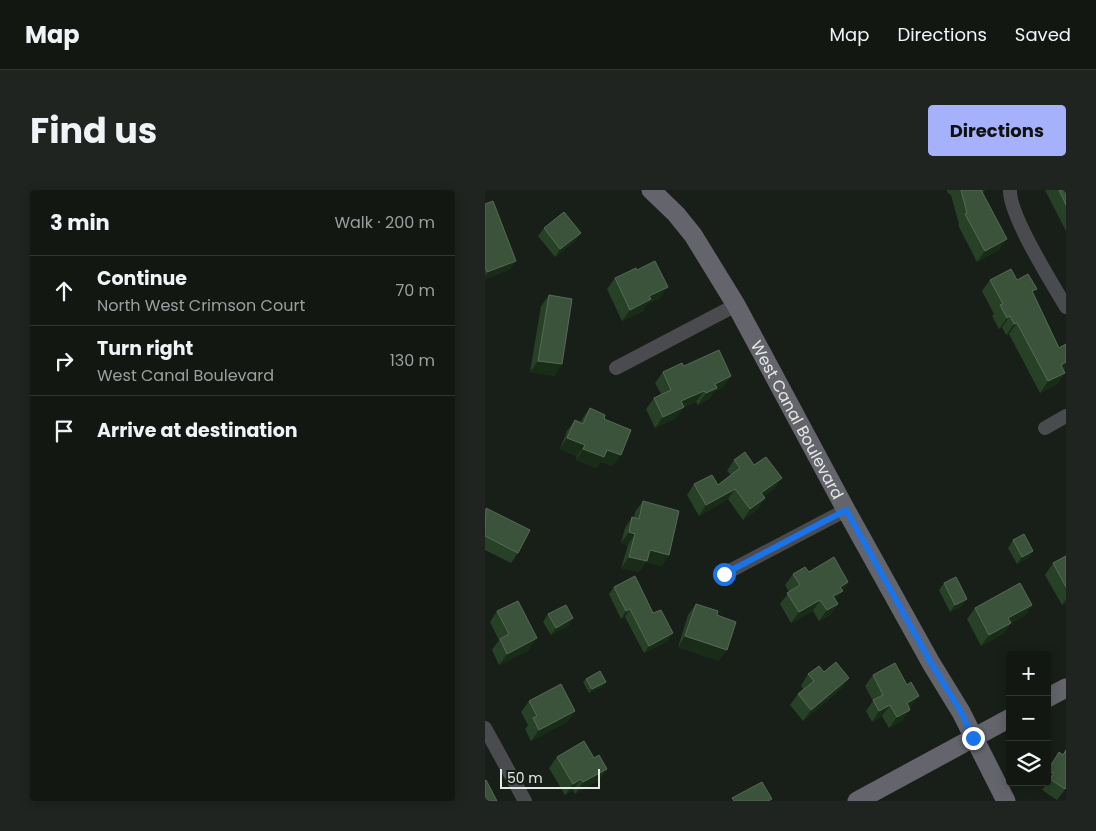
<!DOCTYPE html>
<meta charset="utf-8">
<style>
:root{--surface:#121712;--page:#1f2420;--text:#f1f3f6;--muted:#9c9f9f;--line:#313632;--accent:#a6b1fc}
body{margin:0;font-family:Poppins,sans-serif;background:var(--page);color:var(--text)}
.controls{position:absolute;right:15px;bottom:15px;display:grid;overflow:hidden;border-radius:5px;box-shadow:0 2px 12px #0003}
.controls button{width:45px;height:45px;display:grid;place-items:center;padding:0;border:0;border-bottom:1px solid var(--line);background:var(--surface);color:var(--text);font:25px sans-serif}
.scale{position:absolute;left:15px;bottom:12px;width:100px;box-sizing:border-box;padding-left:5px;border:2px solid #e5e9e4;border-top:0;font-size:14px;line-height:18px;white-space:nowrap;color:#e5e9e4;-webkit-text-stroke:4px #181f18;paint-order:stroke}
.stop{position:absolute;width:15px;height:15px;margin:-11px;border:4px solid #1a73e8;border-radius:50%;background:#fff}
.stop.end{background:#1a73e8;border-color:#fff;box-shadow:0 1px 5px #0008}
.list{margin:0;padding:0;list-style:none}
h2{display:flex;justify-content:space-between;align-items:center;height:65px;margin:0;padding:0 20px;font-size:21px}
h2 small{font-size:16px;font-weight:400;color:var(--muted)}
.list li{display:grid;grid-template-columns:32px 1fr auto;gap:15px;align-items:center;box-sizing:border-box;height:70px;padding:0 20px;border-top:1px solid var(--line)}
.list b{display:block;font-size:19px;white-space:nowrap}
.list p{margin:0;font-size:16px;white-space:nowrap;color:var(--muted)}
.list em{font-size:16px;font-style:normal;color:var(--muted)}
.icon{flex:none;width:28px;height:28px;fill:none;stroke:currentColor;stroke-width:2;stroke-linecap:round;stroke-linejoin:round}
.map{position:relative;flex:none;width:581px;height:611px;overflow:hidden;border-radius:5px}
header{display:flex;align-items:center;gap:30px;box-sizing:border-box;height:70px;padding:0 25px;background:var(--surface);border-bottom:1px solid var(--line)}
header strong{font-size:24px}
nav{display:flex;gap:28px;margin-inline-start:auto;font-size:18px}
.intro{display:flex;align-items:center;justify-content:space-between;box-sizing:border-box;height:120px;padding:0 30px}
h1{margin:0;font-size:35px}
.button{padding:12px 22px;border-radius:5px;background:var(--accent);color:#111;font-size:18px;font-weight:700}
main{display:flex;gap:30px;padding:0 30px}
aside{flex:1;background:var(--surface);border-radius:5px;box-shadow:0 2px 12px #0003}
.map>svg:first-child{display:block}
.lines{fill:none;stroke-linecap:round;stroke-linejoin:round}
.street{stroke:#4a4b4f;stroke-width:14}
.secondary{stroke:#64656c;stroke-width:19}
.wall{fill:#264126}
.shaded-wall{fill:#182c18}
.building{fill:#3b533b;stroke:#566a55}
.route{stroke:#1a73e8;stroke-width:6}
.labels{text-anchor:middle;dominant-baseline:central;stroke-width:4;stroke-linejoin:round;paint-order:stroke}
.street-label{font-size:16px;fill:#e5e9e4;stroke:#181f18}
</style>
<header>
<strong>Map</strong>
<nav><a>Map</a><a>Directions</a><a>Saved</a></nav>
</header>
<div class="intro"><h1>Find us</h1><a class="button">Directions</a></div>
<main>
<aside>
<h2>3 min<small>Walk · 200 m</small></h2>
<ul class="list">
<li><svg class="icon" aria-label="ahead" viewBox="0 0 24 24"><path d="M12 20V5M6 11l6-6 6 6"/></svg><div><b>Continue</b><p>North West Crimson Court</p></div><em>70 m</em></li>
<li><svg class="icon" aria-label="right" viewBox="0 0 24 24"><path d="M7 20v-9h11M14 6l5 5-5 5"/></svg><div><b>Turn right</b><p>West Canal Boulevard</p></div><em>130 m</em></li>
<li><svg class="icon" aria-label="arrive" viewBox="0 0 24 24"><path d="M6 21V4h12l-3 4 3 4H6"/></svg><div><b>Arrive at destination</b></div></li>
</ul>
</aside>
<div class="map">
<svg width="581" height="611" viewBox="0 0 581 611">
<rect width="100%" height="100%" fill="#181f18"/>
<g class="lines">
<path class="street" d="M525,0C524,25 567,93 581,117
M131,178L251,115
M560,238L581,226
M239,384L361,320
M0,538L40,611"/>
<g class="secondary">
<path id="s1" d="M166,0L191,24L208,45L251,115L361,320L446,473L476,522L521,611"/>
<path d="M562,508L581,498"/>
<path d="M372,611L525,528"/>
</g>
</g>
<path class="wall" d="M462,0H500L497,4L514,60L492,72L473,35L474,34L466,5L462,2Z
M560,0H581V41Z
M0,14L26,79L0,89Z
M59,38L96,43L90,51L70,67L53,46Z
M152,80L175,108L162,114L158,121L137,131L122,99L130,88Z
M505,90H532L548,104L574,158L581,154V179L579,180L580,183L572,194L555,203L524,144L521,145L517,137L514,139L507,126L509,124L497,101Z
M64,105L70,186L45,182L56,116Z
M199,176L246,186L238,197L230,201L224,209L213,215L211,212L198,218L191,228L170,238L161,219L169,208L176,204L170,193L178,182Z
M105,218L119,229L128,276L116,272L111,278L91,270L92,266L75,259L82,241L90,230L96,232L97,229Z
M249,270L269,275L297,288L289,299L279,306L280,308L273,319L258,330L243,309L214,326L202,305L209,294L233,295L246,285L242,281Z
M158,311L177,376L161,372L154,382L136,378L143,355L136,353L140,338L147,327L149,328L150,322Z
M0,319L33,363L26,373L0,360Z
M528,350L548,361L543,368L532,374L523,358Z
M581,366V413L577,415L560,385L568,373Z
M324,382L363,392L351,410L353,414L345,425L334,431L328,421L306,433L295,414L304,402L300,395L308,384Z
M459,393L477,416L465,422L454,400Z
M129,397L183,451L159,463L140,427L136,429L124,404Z
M211,414L232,425L234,471L193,457L203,425Z
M547,415L539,426L526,433L518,444L496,456L482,429L490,418Z
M12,421L44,460L14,475L7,460L14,450L5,432Z
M63,424L88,428L83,436L66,445L58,432Z
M339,482L364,488L356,499L318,531L305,515L313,504L318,499L316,496L323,484Z
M388,485L422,495L426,517L424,518L417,531L404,538L397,526L387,532L381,521L388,511L380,496Z
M101,489L121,492L118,496L104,503L98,492Z
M44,511L90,521L82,532L46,551L40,539L43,535L36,522Z
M574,562L581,598L572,610L557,600L561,595L557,592H562V580Z
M72,567L109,568L122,579L114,590L90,604L88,600L80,605L64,578Z"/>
<path class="shaded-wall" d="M96,43L90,51L70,67L75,59Z
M522,49L514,60L492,72L500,61Z
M31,71L26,79L0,89V86L2,82Z
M183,97L175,108L162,114L158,121L137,131L145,120L164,106Z
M525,126L517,137L514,139L522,128Z
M532,133L524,144L521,145L529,134Z
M53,171L77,174L70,186L45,182Z
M581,172V179L568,186L576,175Z
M580,183L572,194L555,203L563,191Z
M246,186L238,197L230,201L224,209L213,215L221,203L230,194Z
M219,201L211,212L198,218L191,228L170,238L178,227L196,211Z
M82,248L100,255L92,266L75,259Z
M98,259L122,260L136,265L128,276L116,272L111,278L91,270Z
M297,288L289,299L269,314L276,303Z
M250,299L243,309L214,326L221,315Z
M280,308L273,319L258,330L265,319Z
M144,342L150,344L143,355L136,353Z
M165,360L184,365L177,376L161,372L154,382L136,378L144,367Z
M548,361L543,368L532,374L537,367Z
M363,392L350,412L341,417L355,397Z
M482,409L477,416L465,422L470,415Z
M581,409V413L577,415Z
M335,410L328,421L306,433L314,422Z
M353,414L345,425L334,431L342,420Z
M547,415L539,426L526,433L518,444L496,456L504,445L523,428Z
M145,419L140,427L136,429L141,421Z
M88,428L83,436L66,445L71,438Z
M188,443L183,451L159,463L164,456Z
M200,446L242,460L234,471L193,457Z
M52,448L44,460L14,475L22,464Z
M364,488L356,499L318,531L326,520Z
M121,492L118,496L104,503L107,499Z
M434,506L426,517L414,524L422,513Z
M405,515L397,526L387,532L394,521Z
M425,520L417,531L404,538L412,527Z
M90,521L82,532L46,551L54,540Z
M122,579L114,590L90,604L98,592Z
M96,589L88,600L80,605L88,594Z"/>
<path class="building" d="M476,0H497H496L522,49L500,61L480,24L482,23Z
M574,0H581V15Z
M8,11L31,71L2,82L0,76V14Z
M79,22L96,43L75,59L59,38Z
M170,71L183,97L164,106L166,109L145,120L130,88L151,78L152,80Z
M526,79L532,90L543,84L552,99L547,101L574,158L581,154V172L576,175L580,183L563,191L532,133L529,134L525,126L522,128L515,115L518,114L505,90Z
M64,105L87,109L77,174L53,171Z
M234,160L246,186L230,194L232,198L221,203L219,201L196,211L199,217L178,227L169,208L186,200L178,182L197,173L199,176Z
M105,218L120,225L119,229L146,240L136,265L122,260L119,267L98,259L100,255L82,248L90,230L98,234Z
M260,262L269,275L281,267L297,288L276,303L280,308L265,319L250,299L221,315L209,294L227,285L233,295L255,278L249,270Z
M158,311L194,321L184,365L165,360L162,371L144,367L150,344L144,342L147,327L154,329Z
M1,318L45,340L33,363L0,346Z
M539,344L548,361L537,367L528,350Z
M581,366V397L568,373Z
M349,367L363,392L355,397L358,401L348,406L353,414L342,420L335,410L314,422L302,403L315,395L308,384L320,377L324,382Z
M150,386L168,423L176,420L188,443L164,456L145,419L141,421L129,397Z
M471,387L482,409L470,415L459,393Z
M535,393L547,415L523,428L526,433L504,445L490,418Z
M33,411L52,448L22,464L15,449L24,444L12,421Z
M211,414L233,421L232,425L251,432L242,460L200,446Z
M81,415L88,428L71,438L63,424Z
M351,472L364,488L326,520L313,504L329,491L323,484L334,476L339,482Z
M410,473L422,495L426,492L434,506L422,513L425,520L412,527L405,515L394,521L388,510L398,505L388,485Z
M115,481L121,492L107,499L101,489Z
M76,494L90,521L54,540L48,528L52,526L44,511Z
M99,551L109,568L114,565L122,579L98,592L96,589L88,594L72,567Z
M581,560V598L580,599L565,589L569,584L563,580L574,562L578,565Z
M1,590L12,611H0V591Z
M277,592L287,609L283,611H249L247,608Z"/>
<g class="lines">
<path class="route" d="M239,384L361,320L446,473L476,522L488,548"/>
</g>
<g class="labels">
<g class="street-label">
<text stroke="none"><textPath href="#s1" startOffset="274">West Canal Boulevard</textPath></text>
</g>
</g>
</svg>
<div class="controls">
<button>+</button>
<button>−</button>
<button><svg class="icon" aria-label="layers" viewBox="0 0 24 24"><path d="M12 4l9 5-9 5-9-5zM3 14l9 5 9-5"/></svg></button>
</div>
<div class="scale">50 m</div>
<div class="stop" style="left:239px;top:384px"></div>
<div class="stop end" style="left:488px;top:548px"></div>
</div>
</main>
